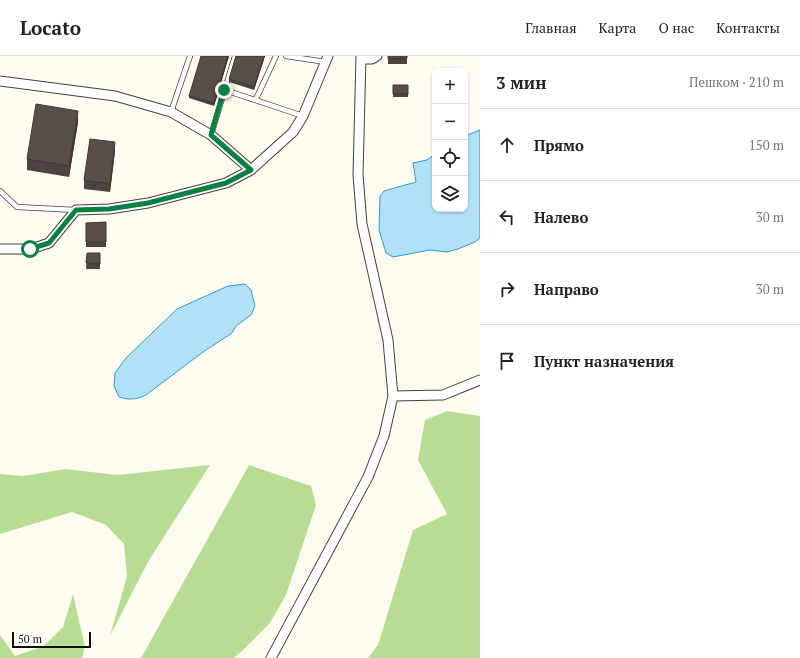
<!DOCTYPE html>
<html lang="ru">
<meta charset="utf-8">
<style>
:root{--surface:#fff;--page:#f6f6f6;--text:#222;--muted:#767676;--line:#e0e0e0}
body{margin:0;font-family:"PT Serif",serif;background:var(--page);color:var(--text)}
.controls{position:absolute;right:12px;top:12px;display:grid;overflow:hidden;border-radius:8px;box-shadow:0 1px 3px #0004}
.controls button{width:36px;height:36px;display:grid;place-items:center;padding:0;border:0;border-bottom:1px solid var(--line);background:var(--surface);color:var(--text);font:20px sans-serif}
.scale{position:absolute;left:12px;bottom:10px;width:79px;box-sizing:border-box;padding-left:4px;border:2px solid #0e0e0e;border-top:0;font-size:11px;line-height:14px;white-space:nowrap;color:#0e0e0e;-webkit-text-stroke:3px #fff;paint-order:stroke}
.stop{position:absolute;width:12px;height:12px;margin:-9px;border:3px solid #0b8043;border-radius:50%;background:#fff}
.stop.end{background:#0b8043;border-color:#fff;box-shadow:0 1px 4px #0008}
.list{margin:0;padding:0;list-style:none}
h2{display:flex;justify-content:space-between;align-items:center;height:52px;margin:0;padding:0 16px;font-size:17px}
h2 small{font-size:13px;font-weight:400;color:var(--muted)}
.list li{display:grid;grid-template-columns:26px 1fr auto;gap:12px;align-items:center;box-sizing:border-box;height:72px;padding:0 16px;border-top:1px solid var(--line)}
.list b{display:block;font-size:15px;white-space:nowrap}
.list em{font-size:13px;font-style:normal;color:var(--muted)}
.icon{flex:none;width:22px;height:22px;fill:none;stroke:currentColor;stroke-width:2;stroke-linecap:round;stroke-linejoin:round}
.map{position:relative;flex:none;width:480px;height:602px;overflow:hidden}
header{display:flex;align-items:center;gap:24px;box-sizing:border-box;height:56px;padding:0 20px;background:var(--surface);border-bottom:1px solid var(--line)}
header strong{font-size:19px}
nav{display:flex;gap:22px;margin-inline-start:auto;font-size:14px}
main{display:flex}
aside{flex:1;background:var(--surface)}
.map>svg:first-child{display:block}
.forest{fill:#b7dd95}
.water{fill:#b1e0f9;stroke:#3497d4}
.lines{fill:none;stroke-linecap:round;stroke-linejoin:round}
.service-casing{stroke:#414141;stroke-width:6}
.minor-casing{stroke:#414141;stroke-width:11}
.service{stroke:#fff;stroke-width:4.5}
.minor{stroke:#fff;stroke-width:9}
.wall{fill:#4c4440}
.shaded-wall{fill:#3e3734}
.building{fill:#584f4a;stroke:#3e3734}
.route{stroke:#0b8043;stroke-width:5}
</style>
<header>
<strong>Locato</strong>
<nav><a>Главная</a><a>Карта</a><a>О нас</a><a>Контакты</a></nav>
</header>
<main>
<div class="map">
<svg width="480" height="602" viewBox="0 0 480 602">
<rect width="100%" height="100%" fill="#fffcef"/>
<path class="forest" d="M447,355L480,360V602H368L378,589L413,474L447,458L418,404L425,364Z
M210,409L149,504L110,580L127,520L124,488L106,469L72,456L0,478V418L23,420L66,413L117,419Z
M249,409L311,430L316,449L286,539L270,567L243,594L234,602H141Z
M73,538L85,591L82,602H0V579L15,600L44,590L63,571Z"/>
<path class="water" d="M480,74V182L475,186L458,193L447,196L430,194L393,201L386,197L379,174L380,140L384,135L416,126L413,107L427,104L435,98V153H465V80Z
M245,228L251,234L255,250L251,259L236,270L232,277L203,296L146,339C136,344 129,344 119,341L114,330L115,317L126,302L177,253L228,230Z"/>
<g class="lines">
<g class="service-casing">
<path id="service" d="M286,0L326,6
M225,34L303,60
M256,43L276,0
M171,56L190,0
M211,79L235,0
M0,135L17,151L76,154"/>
</g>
<g class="minor-casing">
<path id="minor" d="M361,3H372L377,0
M0,25L115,40L171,56L211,79L251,114
M0,193H31L49,187L76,154L109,153L148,147L226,127L251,114L293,76L303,60L328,0
M393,340L443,339L480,324
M271,602L368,421L384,380L393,340L388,284L362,168L358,119L361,0"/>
</g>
<use href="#service" class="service"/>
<use href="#minor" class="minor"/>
</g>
<path class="wall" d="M229,0L214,50L189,42V40Z
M265,0L254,34L229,26V23Z
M388,0H407V8H388Z
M393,29H408V41H393Z
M78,66L69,121L27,114V103Z
M115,95L110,136L84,133V124Z
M106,166V191H86V167Z
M87,197H100V213H86Z"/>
<path class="shaded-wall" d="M228,0H229L214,50V47Z
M264,0H265L254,34V31Z
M78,55V66L69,121V110Z
M115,86V95L110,136V128Z"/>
<path class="building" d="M201,0H228L214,47L189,40Z
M236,0H264L254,31L229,23Z
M388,0H407V2L388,3Z
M393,29H408V38H393Z
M36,48L78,55L69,110L27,103Z
M90,83L115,86L110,128L84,124Z
M106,166V186H86V167Z
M87,197H100V208L86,207Z"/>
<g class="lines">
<path class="route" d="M30,193L49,187L76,154L109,153L148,147L226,127L251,114L211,79L224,34"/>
</g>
</svg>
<div class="controls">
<button>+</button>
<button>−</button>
<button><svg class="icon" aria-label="locate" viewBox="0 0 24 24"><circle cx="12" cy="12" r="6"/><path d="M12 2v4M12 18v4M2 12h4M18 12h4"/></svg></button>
<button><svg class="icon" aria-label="layers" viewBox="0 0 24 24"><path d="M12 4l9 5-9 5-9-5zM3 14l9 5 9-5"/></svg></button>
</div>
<div class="scale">50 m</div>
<div class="stop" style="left:30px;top:193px"></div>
<div class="stop end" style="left:224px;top:34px"></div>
</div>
<aside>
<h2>3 мин<small>Пешком · 210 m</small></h2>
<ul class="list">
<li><svg class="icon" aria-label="ahead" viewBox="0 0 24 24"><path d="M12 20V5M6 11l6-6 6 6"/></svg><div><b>Прямо</b></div><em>150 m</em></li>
<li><svg class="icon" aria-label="left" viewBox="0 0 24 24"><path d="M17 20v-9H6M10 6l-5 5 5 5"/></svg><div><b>Налево</b></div><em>30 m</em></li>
<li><svg class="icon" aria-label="right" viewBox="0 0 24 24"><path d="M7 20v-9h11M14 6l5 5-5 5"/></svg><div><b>Направо</b></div><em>30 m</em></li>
<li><svg class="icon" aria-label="arrive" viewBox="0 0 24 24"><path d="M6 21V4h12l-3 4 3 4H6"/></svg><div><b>Пункт назначения</b></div></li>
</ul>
</aside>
</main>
